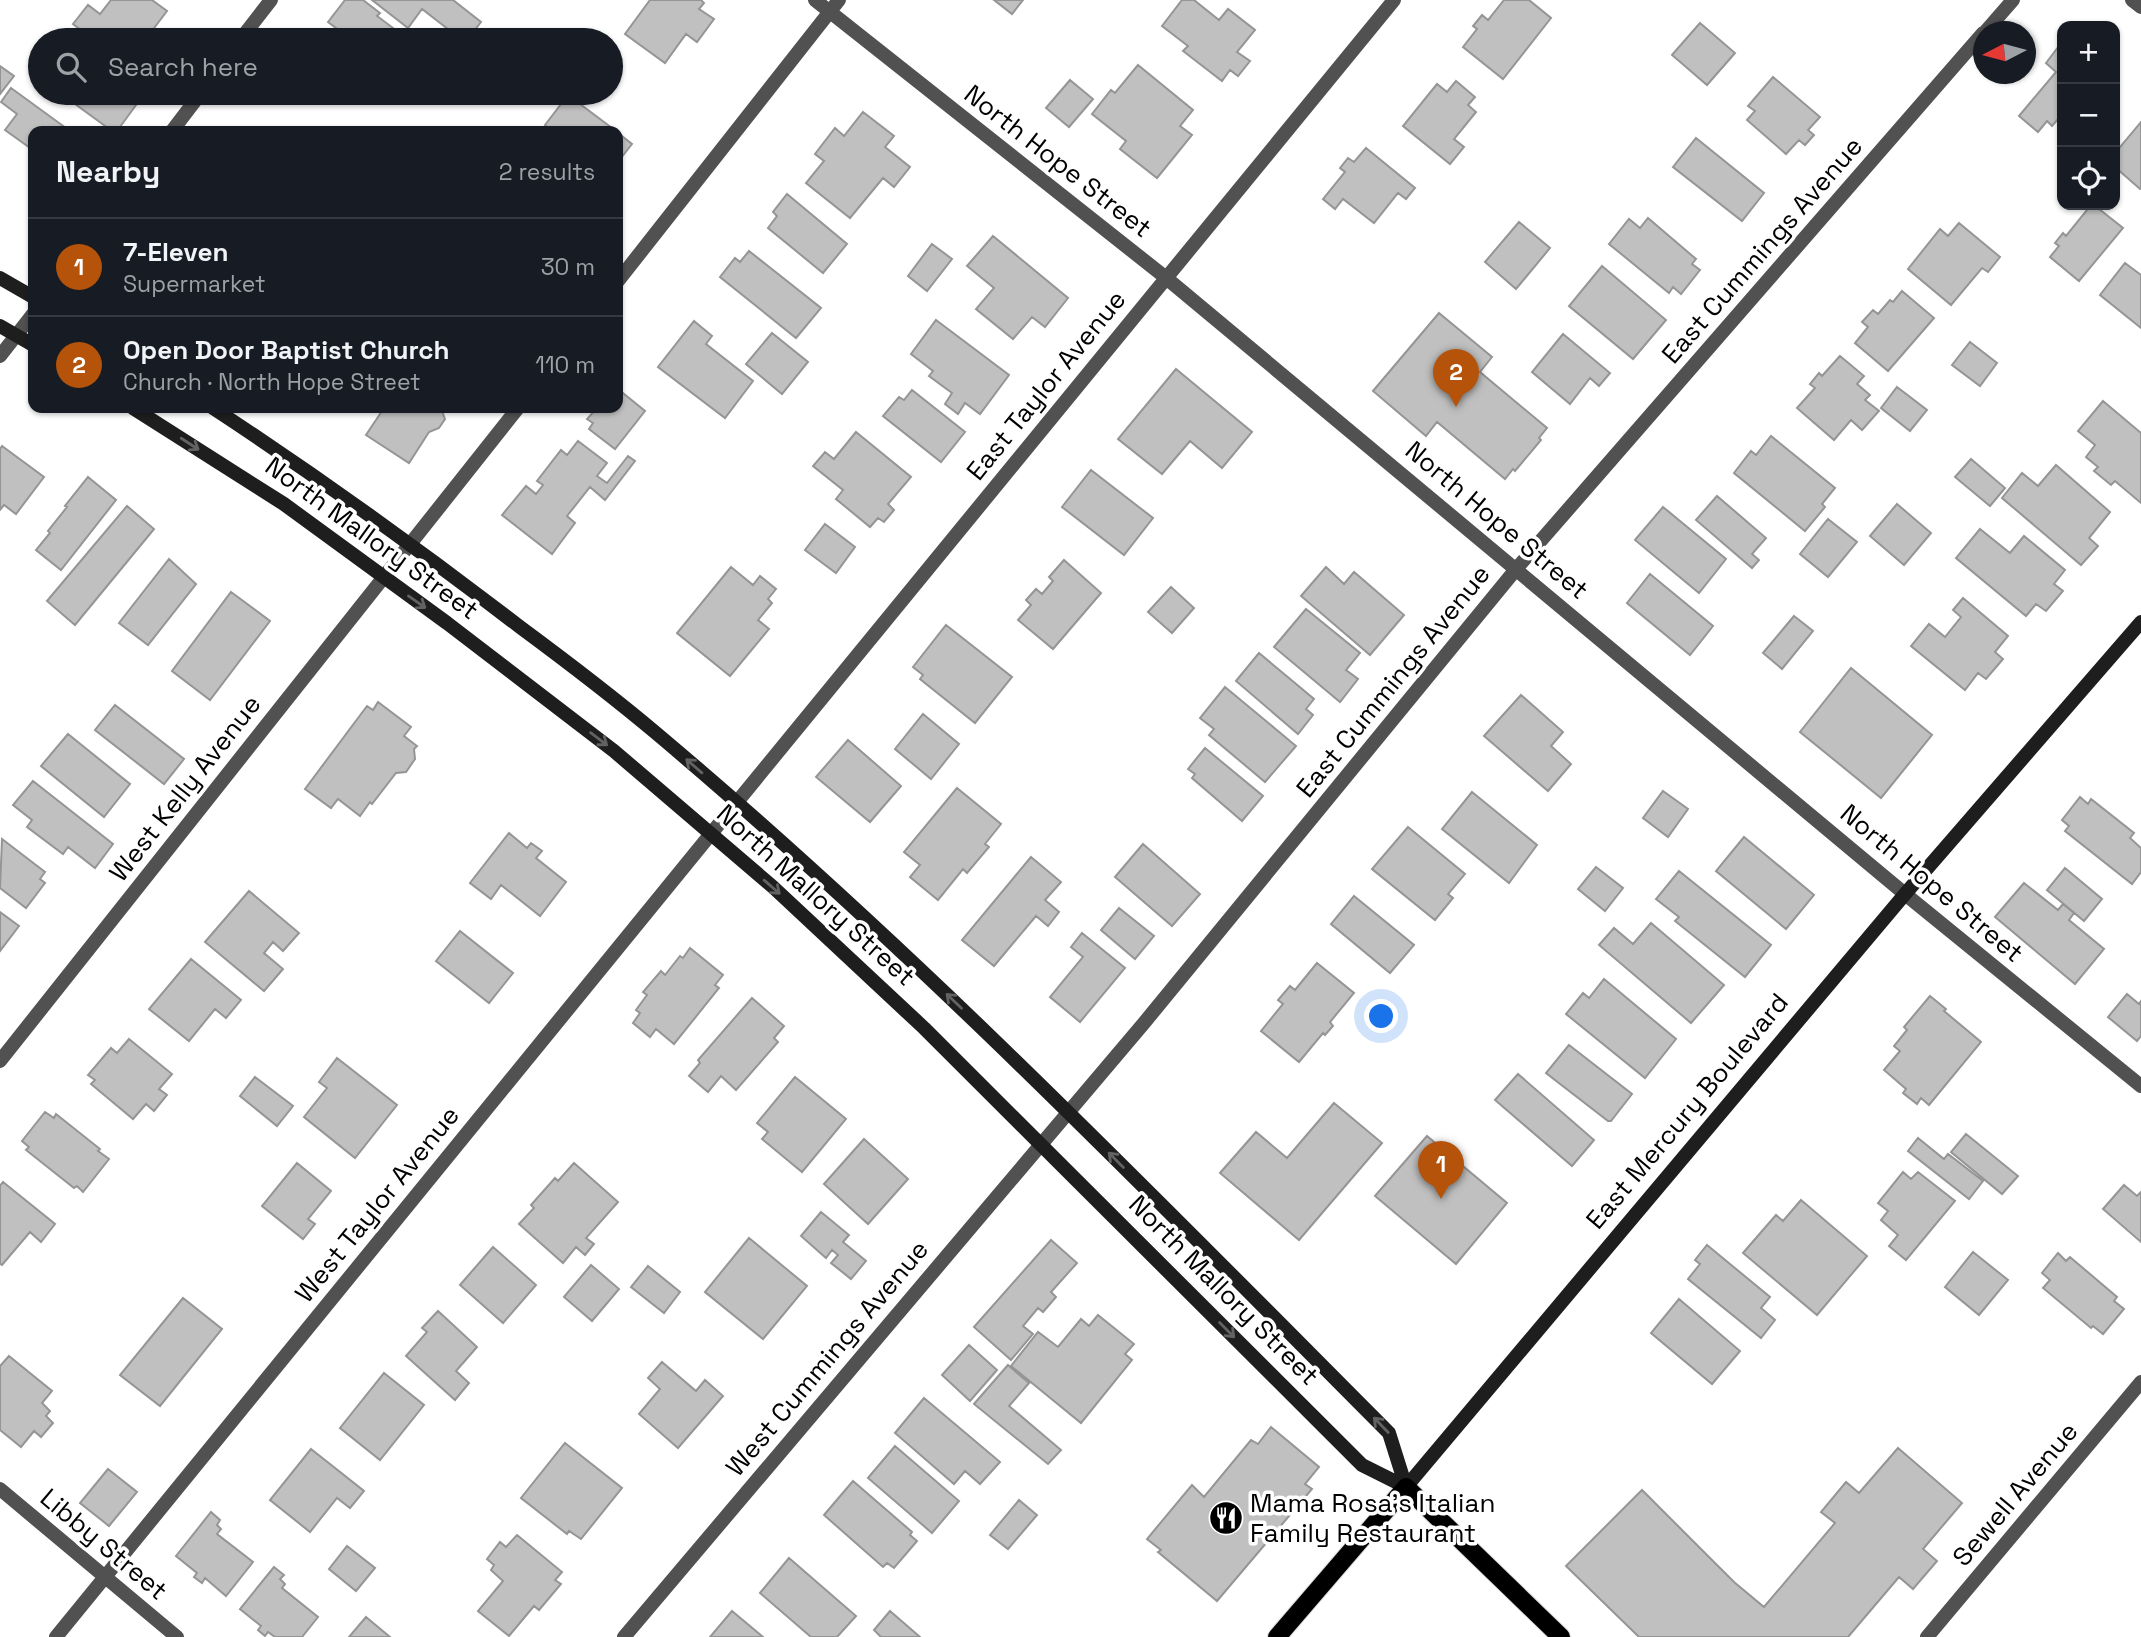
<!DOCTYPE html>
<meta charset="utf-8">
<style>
:root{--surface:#171b24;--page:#242831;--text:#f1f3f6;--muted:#9ea1a6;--line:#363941;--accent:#b45309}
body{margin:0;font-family:"Space Grotesk",sans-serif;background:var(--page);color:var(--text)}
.controls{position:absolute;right:21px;top:21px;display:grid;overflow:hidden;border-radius:14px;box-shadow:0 2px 5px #0004}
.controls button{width:63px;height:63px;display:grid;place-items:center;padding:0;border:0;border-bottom:2px solid var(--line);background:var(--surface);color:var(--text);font:35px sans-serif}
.compass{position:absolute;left:1973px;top:21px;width:63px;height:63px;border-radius:50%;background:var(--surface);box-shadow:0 2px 5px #0004;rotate:264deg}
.you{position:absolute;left:1382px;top:1017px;width:24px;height:24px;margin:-18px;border:5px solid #fff;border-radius:50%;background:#1a73e8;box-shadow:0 0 0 10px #1a73e833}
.badge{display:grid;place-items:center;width:46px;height:46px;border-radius:50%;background:var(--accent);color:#fff;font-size:23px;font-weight:700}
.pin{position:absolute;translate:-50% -58px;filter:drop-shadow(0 2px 4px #0008)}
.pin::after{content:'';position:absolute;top:37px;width:24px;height:21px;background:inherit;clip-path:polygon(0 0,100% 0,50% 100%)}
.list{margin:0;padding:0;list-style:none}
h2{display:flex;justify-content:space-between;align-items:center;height:91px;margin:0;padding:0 28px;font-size:30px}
h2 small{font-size:23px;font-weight:400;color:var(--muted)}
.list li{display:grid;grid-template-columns:46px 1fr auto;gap:21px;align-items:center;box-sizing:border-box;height:98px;padding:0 28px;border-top:2px solid var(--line)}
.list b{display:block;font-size:26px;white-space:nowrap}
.list p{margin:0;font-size:23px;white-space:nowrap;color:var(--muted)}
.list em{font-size:23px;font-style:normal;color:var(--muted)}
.icon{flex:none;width:38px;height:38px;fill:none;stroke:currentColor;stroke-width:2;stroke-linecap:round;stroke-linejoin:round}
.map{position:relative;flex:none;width:2141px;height:1637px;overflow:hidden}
.search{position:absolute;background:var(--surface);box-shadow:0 2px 5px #0004;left:28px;top:28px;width:595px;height:77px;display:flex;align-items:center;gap:18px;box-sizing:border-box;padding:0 24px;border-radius:38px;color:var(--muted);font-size:26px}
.panel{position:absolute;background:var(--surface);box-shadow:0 2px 5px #0004;left:28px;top:126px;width:595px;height:287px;border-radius:14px}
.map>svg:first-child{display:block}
.building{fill:#c0c0c0;stroke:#959595;stroke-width:2}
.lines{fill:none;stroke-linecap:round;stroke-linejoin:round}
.primary-casing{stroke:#dbdbdb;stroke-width:20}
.street{stroke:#515151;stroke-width:14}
.secondary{stroke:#1e1e1e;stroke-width:14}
.primary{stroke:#000;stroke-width:18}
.oneway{stroke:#626262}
.labels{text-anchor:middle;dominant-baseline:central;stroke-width:7;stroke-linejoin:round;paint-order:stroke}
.street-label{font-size:26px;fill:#000;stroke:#fff}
.poi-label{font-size:26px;fill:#000;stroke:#fff;text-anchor:start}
</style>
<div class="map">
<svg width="2141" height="1637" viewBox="0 0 2141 1637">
<rect width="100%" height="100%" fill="#fff"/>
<path class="building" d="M111,0H152L167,11L145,40H94L73,24L88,5L100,14Z
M345,0H363L380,13L377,16L409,40H352L328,22Z
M372,0H453L481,22L467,40H462L422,9L408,28Z
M650,0H701L704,3L699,9L714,19L697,42L686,34L665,63L625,34Z
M994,0H1023L1012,14Z
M1182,0H1194L1219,20L1228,9L1255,30L1237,52L1250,61L1238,76L1230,70L1222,81L1183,51L1188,46L1162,26Z
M1504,0H1529L1551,18L1503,79L1463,47L1477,29L1473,26L1482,15L1488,20Z
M1700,23L1735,53L1707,85L1672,55Z
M2062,42V122L2058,119L2052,126L2047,121L2038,132L2019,116L2056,72L2046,63Z
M1138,65L1193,110L1180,126L1192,135L1157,178L1120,149L1126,141L1092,114L1111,90L1115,93Z
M0,66L14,76L0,94Z
M1773,77L1820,117L1808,130L1814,135L1805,145L1799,140L1786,154L1747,120L1755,111L1748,106Z
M1070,80L1093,99L1069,127L1046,108Z
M1456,81L1475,97L1468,105L1476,112L1454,139L1464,147L1450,164L1403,126L1437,84L1447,92Z
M11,88L70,131H33V150L5,130L17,114L1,102Z
M60,93H119L136,105L117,131H112Z
M568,95L616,131H552L545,125Z
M863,112L894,136L885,147L910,167L894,187L883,178L850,218L806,183L824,161L815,154L835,128L844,136Z
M2141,122V188L2140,189L2115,167V153Z
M618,133L632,144L621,158L618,156Z
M1696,138L1764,193L1742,221L1673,167Z
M1366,148L1415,188L1406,199L1398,193L1374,223L1343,199L1335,209L1323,199L1345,172L1340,168L1348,158L1354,162Z
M787,194L847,244L823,273L768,228L777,216L773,212Z
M2091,205H2094L2123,228L2079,281L2050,257L2059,246L2055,243L2063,233L2066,236Z
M1648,218L1696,259L1692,264L1700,270L1681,294L1673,287L1669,293L1609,244L1629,219L1640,228Z
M1519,222L1550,248L1516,289L1485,262Z
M1959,223L2000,257L1988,272L1982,268L1951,305L1908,269L1940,229L1948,236Z
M993,236L1068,298L1045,327L1032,317L1013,339L976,309L994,288L967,266Z
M932,244L952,259L927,291L908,276Z
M749,251L821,308L796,338L720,277L735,258L740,262Z
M2125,263L2141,275V328L2100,295Z
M1602,266L1666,320L1633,359L1569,306Z
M1902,291L1934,318L1888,371L1855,343L1868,327L1862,322L1873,310L1878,314L1890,300L1893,302Z
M1439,313L1492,357L1480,372L1547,428L1539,438L1541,440L1515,471L1513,469L1505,479L1437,422L1426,436L1373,391Z
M936,320L1009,375L980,414L965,403L958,414L945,404L952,393L929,376L933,371L911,354Z
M694,321L712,336L706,344L753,381L725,418L658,367Z
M772,333L808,362L782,394L746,364Z
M1563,334L1610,373L1599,386L1590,378L1570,404L1532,372Z
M1970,342L1997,363L1980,386L1952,365Z
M1840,356L1864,376L1857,384L1870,395L1865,400L1879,411L1862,430L1851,420L1834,440L1797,408L1815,388L1810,384L1819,373L1822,376Z
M1176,369L1252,432L1222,468L1190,441L1162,474L1118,439Z
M1897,387L1927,410L1910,431L1881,408Z
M618,389L645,411L615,449L589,429L593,423L587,419L597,408H618Z
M912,390L965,432L941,462L883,416L899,397L904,400Z
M2103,401L2141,433V503L2115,481L2111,485L2094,471L2098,467L2086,457L2095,445L2078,431Z
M384,408H444L442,411L445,419L439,428L429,432L409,463L366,435Z
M856,432L911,477L888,504L894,510L884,522L878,518L870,527L836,499L843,490L813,466L825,452L834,459Z
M1771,436L1835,488L1822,504L1825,507L1805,531L1734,473L1751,451L1756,455Z
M578,441L607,463L597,476L607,483L628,456L635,461L605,500L590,487L567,516L575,523L552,554L502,515L526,486L536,494L543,485L537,481L561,450L567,455Z
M2,446L44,477L16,514L4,505L0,510V449Z
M1971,459L2005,488L1990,506L1955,477Z
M2056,465L2110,512L2089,538L2098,546L2081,565L2002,498L2022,473L2038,486Z
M1091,470L1153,518L1124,555L1062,507Z
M88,477L116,500L61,570L36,550L50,533L48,531L67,507L65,506Z
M1717,496L1766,538L1752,554L1759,560L1752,568L1696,520Z
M1897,504L1931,533L1904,565L1870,536Z
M127,506L154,529L75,625L47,601Z
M1663,507L1726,559L1699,593L1635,540Z
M1828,519L1857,542L1828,577L1800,554Z
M825,524L855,547L836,573L805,550Z
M1980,529L2010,553L2024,536L2065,570L2054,584L2063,591L2046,611L2036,604L2026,616L1956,558Z
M169,559L196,584L148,645L119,623Z
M1064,560L1101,593L1053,649L1018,620L1031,605L1026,600L1036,589L1042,594L1053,581L1049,577Z
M731,567L753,585L760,576L776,589L768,599L772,603L758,620L769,629L730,676L677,633Z
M1326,567L1344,584L1354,572L1404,615L1370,655L1301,596Z
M1650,574L1713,626L1690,655L1627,603Z
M1171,587L1194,608L1172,633L1148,612Z
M231,592L270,621L210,700L172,671Z
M1963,598L2008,636L1995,652L2003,659L1986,679L1978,673L1965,690L1911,646L1929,624L1945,637L1961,617L1953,610Z
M1306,609L1360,653L1346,670L1358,679L1340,702L1274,647Z
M1794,616L1813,631L1782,669L1763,653Z
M946,625L1012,677L975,723L920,679L923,675L913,667Z
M1259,653L1314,699L1306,709L1313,715L1298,734L1236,681Z
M1851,668L1932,735L1881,798L1800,732Z
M1225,687L1296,746L1265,782L1209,735L1214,729L1200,718Z
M1521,695L1563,732L1551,746L1571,764L1548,791L1484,736Z
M378,702L411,727L404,736L417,746L414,749L415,759L406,772L396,773L372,804L370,802L360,816L338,799L331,808L305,789L367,706L373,710Z
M115,705L184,759L164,784L95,730Z
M923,714L959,744L931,779L895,749Z
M68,734L130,784L104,817L41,766Z
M848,740L901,786L870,822L816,777Z
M1205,748L1263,796L1242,821L1192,778L1195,774L1188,769Z
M33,781L113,844L95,868L68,847L63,854L27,827L32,820L13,805Z
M957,788L1001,824L985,844L989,847L967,873L963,869L938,900L910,877L920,865L904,852Z
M1663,791L1688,809L1668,837L1643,818Z
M1472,792L1537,845L1509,883L1442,829Z
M2080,797L2088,804L2091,799L2134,833L2130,838L2141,848V872L2132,884L2065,831L2069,826L2062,820Z
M1408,827L1465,874L1448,894L1453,898L1435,920L1372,869Z
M509,833L527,848L531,843L542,851L536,858L566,882L540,916L501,885L491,899L470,883Z
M1744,837L1814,895L1786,929L1716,871Z
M2,839L45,872L40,879L45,883L26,908L0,888Z
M1143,844L1200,894L1172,926L1115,877Z
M1031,857L1061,882L1045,900L1059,912L1048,926L1036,916L994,966L962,940Z
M1596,867L1623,888L1605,911L1578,889Z
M2065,868L2102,899L2084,921L2047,890Z
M1679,871L1771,945L1745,977L1675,921L1679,917L1656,899Z
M2024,883L2058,910L2063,904L2074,913L2069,920L2104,949L2075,984L1995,917Z
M249,891L299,933L283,951L273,942L264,953L283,969L264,991L205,942Z
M1354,896L1414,945L1390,973L1331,924Z
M1119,908L1154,936L1135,959L1101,930Z
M0,912L19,926L0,951Z
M1651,923L1724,985L1691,1023L1599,945L1614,928L1633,944Z
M460,931L513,973L489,1003L436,961Z
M1082,933L1125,968L1080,1022L1050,997L1083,957L1071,947Z
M690,948L723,975L715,985L719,988L674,1044L656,1029L650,1037L633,1023L640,1013L636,1010L647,995L643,992L661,971L665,975L680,956L683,958Z
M191,959L241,1000L226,1018L215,1009L189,1041L149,1009Z
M1317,963L1354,993L1330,1022L1333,1026L1325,1035L1323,1033L1299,1062L1261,1031L1283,1004L1278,1000L1290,986L1295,990Z
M1604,979L1676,1039L1645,1078L1566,1014L1583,993L1589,998Z
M2127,994L2139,1004L2141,1001V1036L2137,1041L2108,1017Z
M1930,996L1946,1009L1944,1011L1981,1042L1929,1105L1921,1098L1917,1104L1903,1093L1906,1089L1884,1070L1900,1051L1894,1046L1907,1030L1904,1027Z
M752,998L784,1026L774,1038L778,1042L736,1090L721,1076L708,1092L689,1076L700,1063L698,1060Z
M129,1039L172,1074L159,1089L167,1095L154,1111L146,1104L133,1119L91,1084L95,1080L88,1075L111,1048L117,1053Z
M1569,1045L1632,1094L1611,1121H1608L1546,1073Z
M337,1058L397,1105L355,1158L304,1117L327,1088L319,1082Z
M1518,1074L1594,1140L1572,1166L1495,1100Z
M255,1077L293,1106L277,1126L240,1096Z
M795,1077L846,1119L802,1172L762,1139L768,1132L757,1123Z
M1334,1103L1382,1143L1299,1240L1220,1173L1256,1132L1287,1158Z
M45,1112L54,1118L56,1114L100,1149L98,1151L109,1159L83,1192L77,1186L74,1188L26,1150L29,1147L22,1141Z
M1966,1134L2018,1176L2002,1194L1951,1152Z
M1427,1136L1507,1203L1456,1264L1375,1196Z
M1918,1138L1944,1159L1948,1154L1983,1181L1969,1199L1908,1151Z
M864,1139L908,1179L868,1224L824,1184Z
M297,1163L331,1191L308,1219L315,1224L303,1239L262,1206Z
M574,1163L618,1202L586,1238L594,1244L585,1255L576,1247L563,1263L519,1224L534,1208L531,1205L555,1178L558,1181Z
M1903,1172L1911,1179L1918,1172L1955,1201L1906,1260L1889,1246L1898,1235L1881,1220L1888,1211L1878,1203Z
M3,1182L55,1224L41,1242L30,1232L2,1265L0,1264V1186Z
M2124,1185L2137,1196L2141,1192V1242L2103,1209Z
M1801,1200L1867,1256L1817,1315L1743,1253L1776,1215L1783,1221Z
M821,1212L849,1235L843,1242L866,1261L851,1279L831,1263L838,1255L832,1250L826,1258L801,1236Z
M749,1238L807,1286L763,1339L705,1292Z
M1051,1240L1077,1263L1051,1292L1056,1297L1043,1312L1038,1308L1023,1326L1033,1334L1011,1360L974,1327Z
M1707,1245L1770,1297L1761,1308L1775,1320L1761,1338L1688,1279L1700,1264L1695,1260Z
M493,1247L536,1285L503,1323L460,1285Z
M1973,1252L2008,1280L1979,1315L1945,1287Z
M2058,1253L2066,1261L2070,1257L2117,1297L2114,1301L2124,1309L2103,1334L2093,1326L2091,1328L2043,1288L2050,1280L2042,1273Z
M591,1265L619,1289L592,1321L564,1297Z
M648,1266L680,1292L664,1313L631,1287Z
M183,1298L222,1329L160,1406L120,1375Z
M1679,1299L1740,1351L1712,1384L1651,1333Z
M438,1311L477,1347L456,1371L469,1383L455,1400L406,1356L427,1332L422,1328Z
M1098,1315L1134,1344L1125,1354L1132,1360L1081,1423L1011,1366L1038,1332L1058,1347L1081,1319L1089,1326Z
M969,1345L997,1370L970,1401L942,1375Z
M9,1356L52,1391L42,1403L50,1411L46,1416L53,1423L41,1437L34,1431L21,1447L0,1430V1366Z
M662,1362L696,1391L705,1380L723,1396L678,1448L639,1414L660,1389L648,1378Z
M1008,1365L1029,1383L1009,1406L1061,1450L1048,1464L974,1404Z
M384,1373L424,1405L380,1460L340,1428Z
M924,1398L1000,1462L980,1484L965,1471L954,1484L895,1433Z
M1271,1427L1319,1467L1305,1484L1312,1489L1217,1601L1158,1552L1161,1550L1147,1539L1192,1485L1204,1497L1251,1440L1258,1444Z
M565,1443L622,1488L581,1539L569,1531L567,1534L521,1498Z
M895,1446L959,1501L932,1533L868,1478Z
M1898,1448L1962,1503L1923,1549L1937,1561L1913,1589L1899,1577L1848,1637H1639L1566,1566L1642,1490L1734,1582L1764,1607L1835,1523L1821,1512L1846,1482L1859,1493Z
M311,1449L364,1491L350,1508L337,1498L310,1532L270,1500Z
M108,1469L137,1492L109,1526L80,1503Z
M853,1481L912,1532L910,1535L917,1541L894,1568L887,1563L883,1567L824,1515Z
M1019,1500L1037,1515L1008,1549L990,1535Z
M211,1512L220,1520L217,1525L221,1529L217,1534L253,1562L226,1596L205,1578L202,1583L194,1577L197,1573L176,1556Z
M517,1535L562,1572L555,1580L561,1584L539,1610L534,1606L509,1636L478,1611L503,1581L491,1570L494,1565L487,1559L500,1542L506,1547Z
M347,1546L375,1568L356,1591L329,1569Z
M789,1558L856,1616L837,1637H811L760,1593Z
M274,1567L284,1575L280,1579L285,1584L282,1588L318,1617L302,1637H275L268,1632L265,1636L258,1630L261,1626L240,1609Z
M732,1611L763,1637H710Z
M890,1611L920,1637H881L874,1630Z
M366,1617L390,1637H349Z"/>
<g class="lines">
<g class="primary-casing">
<path id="primary" d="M1277,1637L1406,1487L1561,1637"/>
</g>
<path class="street" d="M815,0L1165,277L1905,894L2141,1086
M2132,0L2141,7
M1985,32L2013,0
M240,40L271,0
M172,131L201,93
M618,281L839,0
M0,356L33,314
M0,1061L518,408
M0,1489L177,1637
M56,1637L710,835L1394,0
M624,1637L1144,1023L1517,568L1983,33
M1927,1637L2141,1382"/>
<path class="secondary" d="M0,278L33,297
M0,326L33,345
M133,408L284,504L447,623L614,751L773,887L924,1028L1362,1465L1406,1487
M213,408C318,477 420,550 520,627C566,661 612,696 656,733C915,951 1151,1194 1389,1433L1406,1487
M1406,1487L1905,894L2141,622"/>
<use href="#primary" class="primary"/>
</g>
<defs><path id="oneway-shaft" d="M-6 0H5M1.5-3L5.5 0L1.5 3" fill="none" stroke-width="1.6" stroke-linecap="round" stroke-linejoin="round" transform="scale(1.75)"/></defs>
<g class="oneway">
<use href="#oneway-shaft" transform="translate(190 444) rotate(33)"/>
<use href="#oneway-shaft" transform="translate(417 602) rotate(35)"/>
<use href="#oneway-shaft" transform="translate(599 739) rotate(37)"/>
<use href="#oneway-shaft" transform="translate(694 766) rotate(-139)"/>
<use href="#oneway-shaft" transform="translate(772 887) rotate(41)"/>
<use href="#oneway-shaft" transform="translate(954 1001) rotate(-136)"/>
<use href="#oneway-shaft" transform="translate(1116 1160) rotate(-135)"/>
<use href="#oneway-shaft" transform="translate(1227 1330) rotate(45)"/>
<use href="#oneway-shaft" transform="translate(1381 1425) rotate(-134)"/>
</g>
<defs>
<g id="restaurant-disc" transform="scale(1.75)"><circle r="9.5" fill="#000" stroke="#fff"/><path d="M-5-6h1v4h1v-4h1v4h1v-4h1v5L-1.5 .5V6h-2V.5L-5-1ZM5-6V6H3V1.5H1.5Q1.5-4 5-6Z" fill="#fff"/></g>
</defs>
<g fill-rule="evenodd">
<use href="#restaurant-disc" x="1226" y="1518"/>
</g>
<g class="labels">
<g class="street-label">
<text transform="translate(1058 161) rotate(38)">North Hope Street</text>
<text transform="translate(1762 250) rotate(-49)">East Cummings Avenue</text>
<text transform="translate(1046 385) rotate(-51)">East Taylor Avenue</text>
<text transform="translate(1497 520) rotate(40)">North Hope Street</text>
<text transform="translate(372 538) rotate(36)">North Mallory Street</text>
<text transform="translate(1393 681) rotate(-51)">East Cummings Avenue</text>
<text transform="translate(185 788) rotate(-52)">West Kelly Avenue</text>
<text transform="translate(1932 883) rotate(40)">North Hope Street</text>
<text transform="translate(816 895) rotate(42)">North Mallory Street</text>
<text transform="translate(1687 1111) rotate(-50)">East Mercury Boulevard</text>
<text transform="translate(377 1204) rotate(-51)">West Taylor Avenue</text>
<text transform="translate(1224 1290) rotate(45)">North Mallory Street</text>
<text transform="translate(827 1358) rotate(-50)">West Cummings Avenue</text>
<text transform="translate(2015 1494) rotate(-50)">Sewell Avenue</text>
<text transform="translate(104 1544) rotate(40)">Libby Street</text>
</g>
<g class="poi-label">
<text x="1250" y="1503">Mama Rosa's Italian<tspan x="1250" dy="30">Family Restaurant</tspan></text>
</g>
</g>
</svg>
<div class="controls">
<button>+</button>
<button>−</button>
<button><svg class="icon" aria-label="locate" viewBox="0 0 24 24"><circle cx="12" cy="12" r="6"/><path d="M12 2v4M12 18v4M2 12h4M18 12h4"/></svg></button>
</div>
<svg class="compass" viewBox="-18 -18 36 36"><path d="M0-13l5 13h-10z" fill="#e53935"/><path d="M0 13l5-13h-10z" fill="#9ea1a6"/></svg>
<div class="you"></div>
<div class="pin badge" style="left:1441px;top:1199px">1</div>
<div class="pin badge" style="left:1456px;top:407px">2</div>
<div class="search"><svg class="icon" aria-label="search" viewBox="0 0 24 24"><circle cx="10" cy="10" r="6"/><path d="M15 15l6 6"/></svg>Search here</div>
<section class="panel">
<h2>Nearby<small>2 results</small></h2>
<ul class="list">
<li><span class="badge">1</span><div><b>7-Eleven</b><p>Supermarket</p></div><em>30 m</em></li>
<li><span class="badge">2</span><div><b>Open Door Baptist Church</b><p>Church · North Hope Street</p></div><em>110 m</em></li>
</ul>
</section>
</div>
